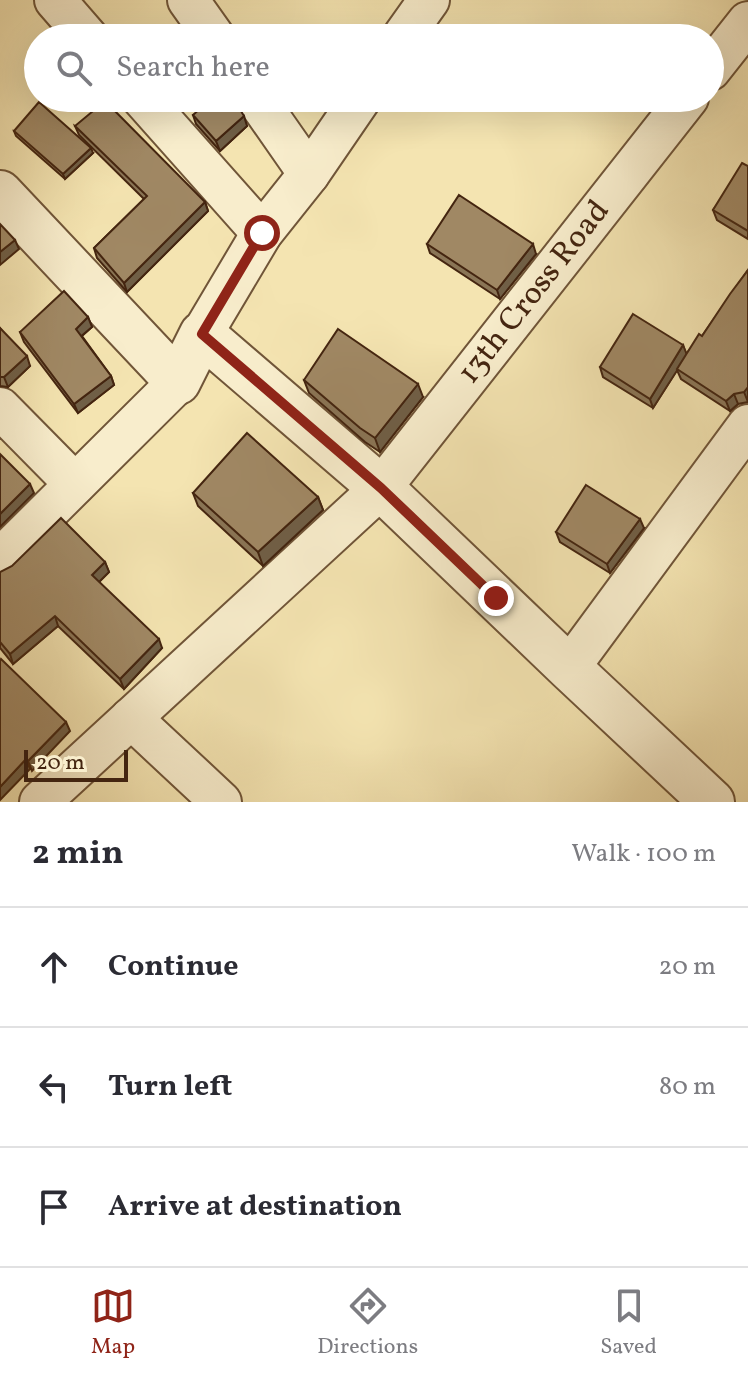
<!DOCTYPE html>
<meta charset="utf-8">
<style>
:root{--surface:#fff;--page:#f2f2f3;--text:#2b2b33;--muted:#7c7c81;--line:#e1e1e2;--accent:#8f2418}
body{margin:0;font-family:Vollkorn,serif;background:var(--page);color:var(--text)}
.scale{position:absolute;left:24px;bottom:20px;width:104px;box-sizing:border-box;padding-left:8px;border:4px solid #442510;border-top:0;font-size:22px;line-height:28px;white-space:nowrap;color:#442510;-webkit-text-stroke:6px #f8edcc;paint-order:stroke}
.stop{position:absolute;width:24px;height:24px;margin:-18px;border:6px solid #8f2418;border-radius:50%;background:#fff}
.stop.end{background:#8f2418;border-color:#fff;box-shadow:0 2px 8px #0008}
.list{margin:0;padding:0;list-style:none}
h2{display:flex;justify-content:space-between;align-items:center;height:104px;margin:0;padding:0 32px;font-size:34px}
h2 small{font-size:26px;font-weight:400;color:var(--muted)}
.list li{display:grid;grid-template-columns:52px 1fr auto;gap:24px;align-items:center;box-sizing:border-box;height:120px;padding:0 32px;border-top:2px solid var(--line)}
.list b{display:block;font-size:30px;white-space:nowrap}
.list em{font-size:26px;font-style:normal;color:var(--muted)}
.icon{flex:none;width:44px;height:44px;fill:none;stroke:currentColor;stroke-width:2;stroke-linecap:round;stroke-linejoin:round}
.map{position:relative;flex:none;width:748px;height:802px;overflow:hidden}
.search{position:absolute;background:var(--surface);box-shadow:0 8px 32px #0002;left:24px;right:24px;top:24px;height:88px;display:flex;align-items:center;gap:20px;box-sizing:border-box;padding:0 28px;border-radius:44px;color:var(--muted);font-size:30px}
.sheet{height:464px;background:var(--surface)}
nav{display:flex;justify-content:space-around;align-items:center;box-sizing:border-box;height:112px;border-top:2px solid var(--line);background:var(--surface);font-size:22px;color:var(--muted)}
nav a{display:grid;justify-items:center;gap:4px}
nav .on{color:var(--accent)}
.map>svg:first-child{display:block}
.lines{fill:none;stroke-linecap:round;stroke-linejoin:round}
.minor-casing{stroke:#705538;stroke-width:44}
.tertiary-casing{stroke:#705538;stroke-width:48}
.minor{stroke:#f8edcc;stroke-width:40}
.tertiary{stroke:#f8edcc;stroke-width:44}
.wall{fill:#8a7556;stroke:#442510;stroke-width:2}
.shaded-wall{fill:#705f46;stroke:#442510;stroke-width:2}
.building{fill:#a08864;stroke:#442510;stroke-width:2}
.route{stroke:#8f2418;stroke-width:10}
.labels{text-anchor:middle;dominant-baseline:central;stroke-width:6;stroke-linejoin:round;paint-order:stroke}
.street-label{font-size:32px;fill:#442510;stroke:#f8edcc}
</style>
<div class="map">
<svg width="748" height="802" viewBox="0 0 748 802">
<rect width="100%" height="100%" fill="#f4e4b1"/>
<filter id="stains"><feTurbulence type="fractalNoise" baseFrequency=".0025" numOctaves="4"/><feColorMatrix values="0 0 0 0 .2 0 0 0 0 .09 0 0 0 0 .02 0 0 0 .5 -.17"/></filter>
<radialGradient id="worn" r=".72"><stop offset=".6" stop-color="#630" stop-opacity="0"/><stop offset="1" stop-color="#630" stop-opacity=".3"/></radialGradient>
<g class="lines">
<g class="minor-casing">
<g id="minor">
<path d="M55,0L88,38"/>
<path d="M188,0L215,38"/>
<path d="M402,38L429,0"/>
<path d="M710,70L748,22"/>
<path d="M142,98L262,233"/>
<path d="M256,98L309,174"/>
<path d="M202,334L262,233L309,174L361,98"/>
<path d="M0,408L75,484"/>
<path d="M0,559L178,382"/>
<path d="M569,668L748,425"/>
<path d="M131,718L221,802"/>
<path id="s1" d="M40,802L381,488L688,98"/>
</g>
</g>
<g class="tertiary-casing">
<path id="tertiary" d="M0,193L178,382L202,334L381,488L569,668L712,802"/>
</g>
<use href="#minor" class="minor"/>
<use href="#tertiary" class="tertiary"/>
</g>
<path class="wall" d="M235,103L247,126L220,151L196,124L193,115Z
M75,126L205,202L208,211L127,292L97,258L94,248L144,199L79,135Z
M14,131L93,153L65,179L16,136Z
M748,166V239L717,220L713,210Z
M427,244L536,254L500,299L430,253Z
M748,270V402L738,404L730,411L681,379L677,370L653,408L603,377L600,367L683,345L686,354L702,336Z
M88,317L92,327L82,336L111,376L114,385L78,413L24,342L20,332Z
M0,328L30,366L8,387L0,386Z
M304,380L423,397L380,452L365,442L309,393Z
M193,493L318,497L323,510L263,566L198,506Z
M644,528L610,573L560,542L556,532Z
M105,562L109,572L99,582L162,648L124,689L58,626L13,664L0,648V572Z"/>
<path class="shaded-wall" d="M244,116L247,126L220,151L216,141Z
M91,148L93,153L65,179L63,174Z
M205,202L208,211L127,292L124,283Z
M15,240L19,249L0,265V252Z
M533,244L536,254L500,299L497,290Z
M88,317L92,327L79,338L76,329Z
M683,345L687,355L653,408L650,399Z
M27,356L30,366L8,387L4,377Z
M111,376L114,385L78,413L74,404Z
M418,384L423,397L380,452L375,438Z
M748,387V402L744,392Z
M734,394L738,404L730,411L726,401Z
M30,484L34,493L0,527V514Z
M318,497L323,510L263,566L258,552Z
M640,519L644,528L610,573L607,564Z
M105,562L109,572L96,585L92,575Z
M55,616L58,626L13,664L10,654Z
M159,639L162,648L124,689L120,679Z
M66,722L70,731L32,771L28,761Z
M26,759L30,769L0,800V787Z"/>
<path class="building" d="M212,98H233L244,116L216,141L193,115Z
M105,101L205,202L124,283L94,248L147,196L75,126Z
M39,102L91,148L63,174L14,131Z
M742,163L748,166V231L713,210Z
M459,195L533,244L497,290L427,244Z
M0,224L15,240L0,252Z
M748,270V387L744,392L734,394L726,401L677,369L699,334L702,336L730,294Z
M64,291L88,317L76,329L111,376L74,404L20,332Z
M633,314L683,345L650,399L600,367Z
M0,328L27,356L4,377H0Z
M338,329L418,384L375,438L360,428L304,380Z
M247,433L318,497L258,552L193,493Z
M0,454L30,484L0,514Z
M586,485L640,519L607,564L556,532Z
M61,518L105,562L92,575L159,639L120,679L55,616L10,654L0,642V572L12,566Z
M1,659L66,722L28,761L26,759L0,787V661Z"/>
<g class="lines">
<path class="route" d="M262,233L202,334L381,488L496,598"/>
</g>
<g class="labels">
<g class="street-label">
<text stroke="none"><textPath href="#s1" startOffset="712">13th Cross Road</textPath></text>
</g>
</g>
<rect width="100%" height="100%" filter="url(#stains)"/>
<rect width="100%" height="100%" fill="url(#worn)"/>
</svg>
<div class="scale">20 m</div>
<div class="stop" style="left:262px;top:233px"></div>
<div class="stop end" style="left:496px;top:598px"></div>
<div class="search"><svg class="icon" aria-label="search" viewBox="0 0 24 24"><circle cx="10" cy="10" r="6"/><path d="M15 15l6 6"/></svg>Search here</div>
</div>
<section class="sheet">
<h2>2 min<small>Walk · 100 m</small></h2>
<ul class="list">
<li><svg class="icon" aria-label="ahead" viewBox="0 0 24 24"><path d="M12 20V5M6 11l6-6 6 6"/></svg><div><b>Continue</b></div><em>20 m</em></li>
<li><svg class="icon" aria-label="left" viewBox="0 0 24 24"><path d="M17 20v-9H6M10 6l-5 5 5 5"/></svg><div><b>Turn left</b></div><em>80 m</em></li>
<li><svg class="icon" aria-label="arrive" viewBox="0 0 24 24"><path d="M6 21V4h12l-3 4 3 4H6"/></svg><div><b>Arrive at destination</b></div></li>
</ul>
</section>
<nav>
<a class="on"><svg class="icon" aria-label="map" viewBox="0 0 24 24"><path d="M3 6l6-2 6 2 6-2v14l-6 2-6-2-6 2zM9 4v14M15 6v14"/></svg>Map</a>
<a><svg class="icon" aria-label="directions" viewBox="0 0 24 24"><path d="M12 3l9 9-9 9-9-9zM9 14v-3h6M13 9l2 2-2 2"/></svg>Directions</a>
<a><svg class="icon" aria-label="saved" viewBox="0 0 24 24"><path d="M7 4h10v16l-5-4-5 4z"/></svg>Saved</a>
</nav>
